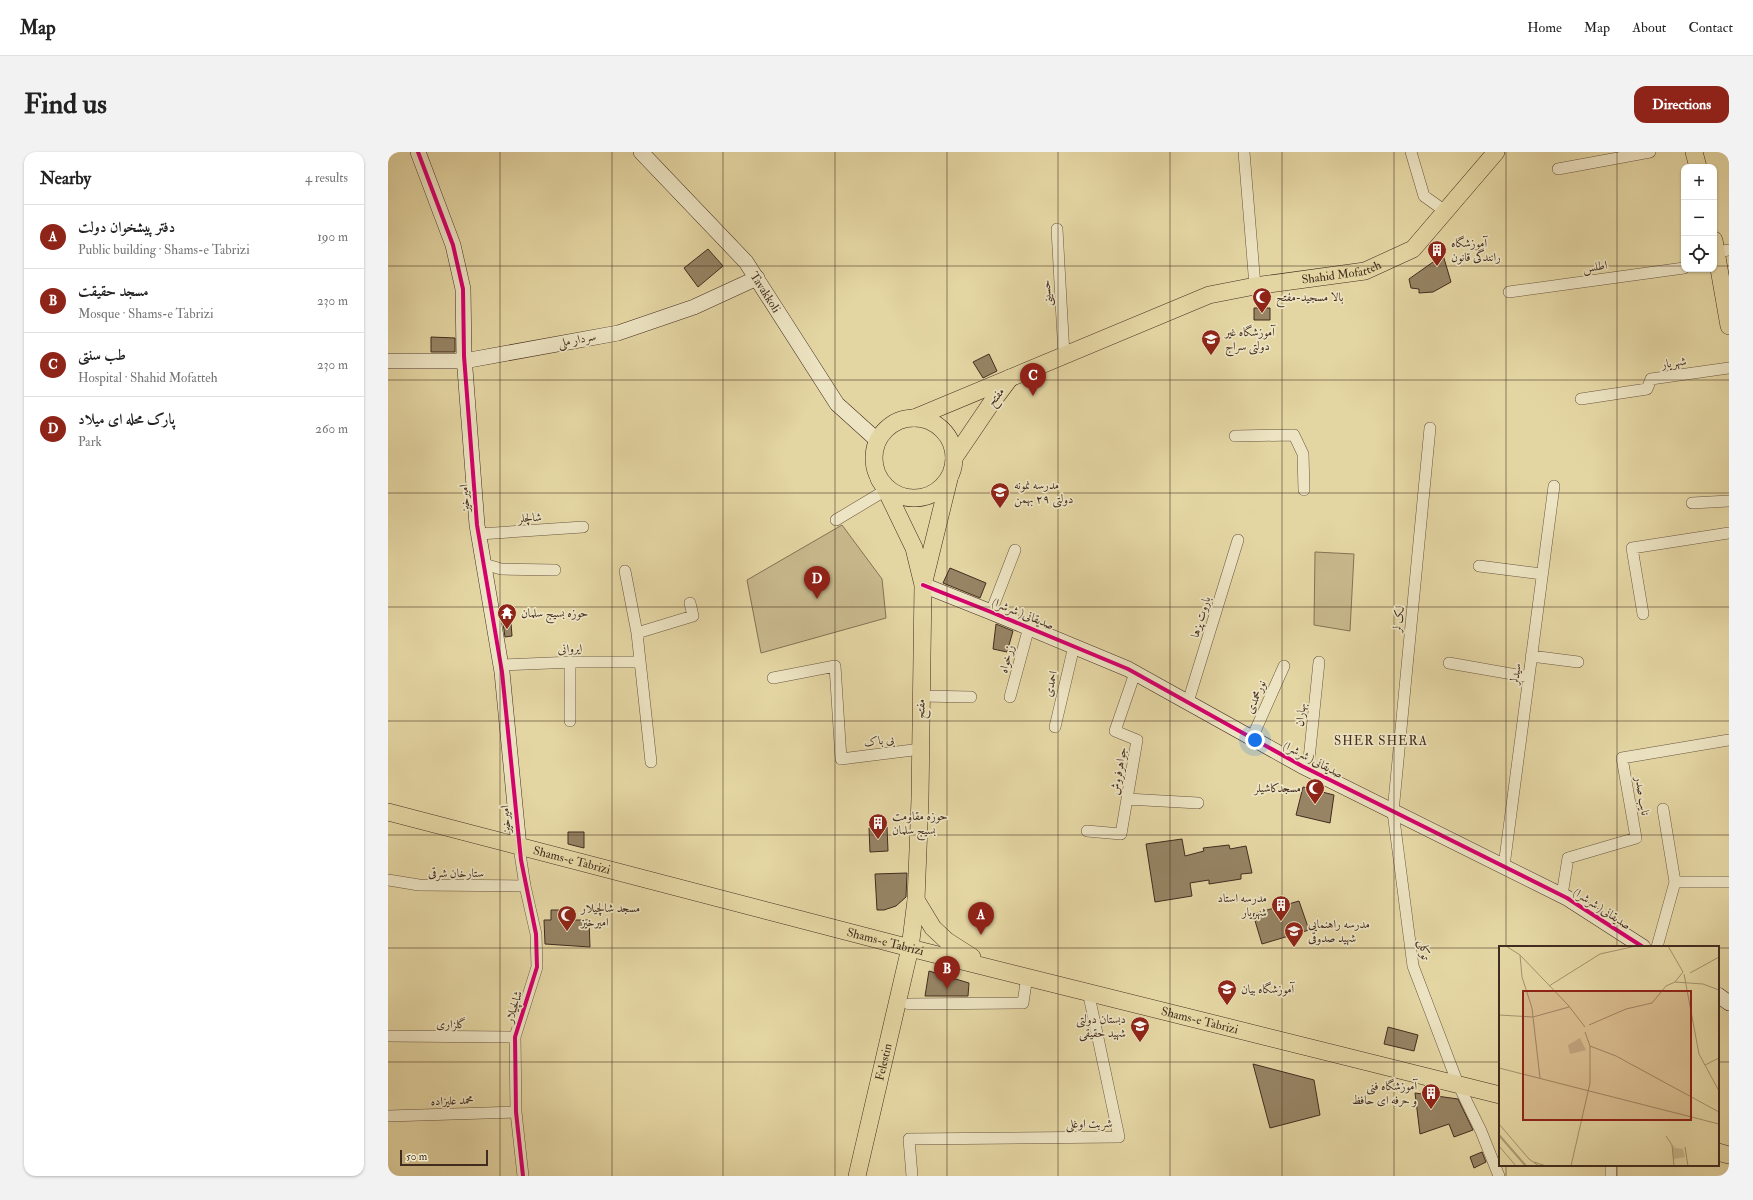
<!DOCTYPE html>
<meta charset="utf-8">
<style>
:root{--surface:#fff;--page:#f2f2f2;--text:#222;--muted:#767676;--line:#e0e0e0;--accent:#8f2418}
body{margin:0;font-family:"IM FELL Double Pica",Amiri,serif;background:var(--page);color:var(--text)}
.controls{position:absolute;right:12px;top:12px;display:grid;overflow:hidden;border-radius:8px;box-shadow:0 1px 3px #0004}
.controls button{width:36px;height:36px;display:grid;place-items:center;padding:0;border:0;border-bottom:1px solid var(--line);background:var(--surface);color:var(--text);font:20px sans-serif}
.scale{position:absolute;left:12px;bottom:10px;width:88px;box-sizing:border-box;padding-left:4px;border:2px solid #422c1f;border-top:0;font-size:11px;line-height:14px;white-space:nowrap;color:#422c1f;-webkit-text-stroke:3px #ede4c3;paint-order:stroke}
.you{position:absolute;left:867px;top:588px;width:14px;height:14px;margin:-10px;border:3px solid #fff;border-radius:50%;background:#1a73e8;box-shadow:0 0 0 6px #1a73e833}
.badge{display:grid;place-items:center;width:26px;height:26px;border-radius:50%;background:var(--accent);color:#fff;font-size:13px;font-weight:700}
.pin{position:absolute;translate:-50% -33px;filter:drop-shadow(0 1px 2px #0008)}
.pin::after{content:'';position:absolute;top:21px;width:14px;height:12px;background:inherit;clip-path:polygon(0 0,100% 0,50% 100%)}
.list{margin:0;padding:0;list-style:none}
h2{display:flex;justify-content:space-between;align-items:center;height:52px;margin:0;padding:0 16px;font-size:17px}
h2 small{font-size:13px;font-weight:400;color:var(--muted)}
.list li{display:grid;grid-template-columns:26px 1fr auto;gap:12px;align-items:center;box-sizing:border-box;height:64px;padding:0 16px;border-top:1px solid var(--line)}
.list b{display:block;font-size:15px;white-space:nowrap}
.list p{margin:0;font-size:13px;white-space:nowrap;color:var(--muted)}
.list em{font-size:13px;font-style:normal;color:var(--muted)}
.icon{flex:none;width:22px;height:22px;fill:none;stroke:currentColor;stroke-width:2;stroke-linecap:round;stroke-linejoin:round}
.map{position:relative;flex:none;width:1341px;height:1024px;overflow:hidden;border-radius:12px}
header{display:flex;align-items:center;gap:24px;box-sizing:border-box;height:56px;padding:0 20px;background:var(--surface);border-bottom:1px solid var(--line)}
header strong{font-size:19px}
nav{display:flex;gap:22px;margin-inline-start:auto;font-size:14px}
.intro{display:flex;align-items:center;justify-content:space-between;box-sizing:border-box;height:96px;padding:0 24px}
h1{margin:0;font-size:28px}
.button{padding:10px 18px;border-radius:12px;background:var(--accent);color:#fff;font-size:14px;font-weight:700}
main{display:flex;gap:24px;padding:0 24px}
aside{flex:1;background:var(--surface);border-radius:12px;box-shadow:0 1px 3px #0004}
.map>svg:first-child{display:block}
.green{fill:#c8b98d;stroke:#857256}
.building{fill:#968464;stroke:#422c1f}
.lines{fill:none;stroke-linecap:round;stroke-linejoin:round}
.street-casing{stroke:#6a5640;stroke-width:12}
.secondary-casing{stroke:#422c1f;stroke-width:16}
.primary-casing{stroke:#422c1f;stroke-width:18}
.street{stroke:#ede4c3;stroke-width:11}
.secondary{stroke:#ede4c3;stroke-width:15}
.primary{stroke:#e4d6a3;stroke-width:17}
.cycleway-casing{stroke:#ede4c3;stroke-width:6}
.cycleway{stroke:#d6006c;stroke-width:4}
.grid{fill:none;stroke:#422c1f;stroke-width:1;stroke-opacity:0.55}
.labels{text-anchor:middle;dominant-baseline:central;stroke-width:3.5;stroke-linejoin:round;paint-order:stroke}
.poi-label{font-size:12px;fill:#422c1f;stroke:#ede4c3;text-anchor:start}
.street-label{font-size:12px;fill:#422c1f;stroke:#ede4c3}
.neighbourhood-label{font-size:13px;letter-spacing:1px;fill:#422c1f;stroke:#ede4c3}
.inset-river{fill:none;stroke:#ad9c76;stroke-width:2}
.inset-road{fill:none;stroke:#a3926e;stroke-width:1}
.view{fill:#8f2418;fill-opacity:0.15;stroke:#8f2418;stroke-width:2}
.inset-edge{fill:none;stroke:#422c1f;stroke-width:2}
</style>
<header>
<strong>Map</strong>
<nav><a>Home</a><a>Map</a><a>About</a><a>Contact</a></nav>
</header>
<div class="intro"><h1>Find us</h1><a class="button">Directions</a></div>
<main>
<aside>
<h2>Nearby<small>4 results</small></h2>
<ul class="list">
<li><span class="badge">A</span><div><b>دفتر پیشخوان دولت</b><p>Public building · Shams-e Tabrizi</p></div><em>190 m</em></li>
<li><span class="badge">B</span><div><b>مسجد حقیقت</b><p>Mosque · Shams-e Tabrizi</p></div><em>230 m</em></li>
<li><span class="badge">C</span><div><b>طب سنتی</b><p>Hospital · Shahid Mofatteh</p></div><em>230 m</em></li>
<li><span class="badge">D</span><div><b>پارک محله ای میلاد</b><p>Park</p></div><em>260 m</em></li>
</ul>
</aside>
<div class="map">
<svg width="1341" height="1024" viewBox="0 0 1341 1024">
<rect width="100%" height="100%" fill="#e4d6a3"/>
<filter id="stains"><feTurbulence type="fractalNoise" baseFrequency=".005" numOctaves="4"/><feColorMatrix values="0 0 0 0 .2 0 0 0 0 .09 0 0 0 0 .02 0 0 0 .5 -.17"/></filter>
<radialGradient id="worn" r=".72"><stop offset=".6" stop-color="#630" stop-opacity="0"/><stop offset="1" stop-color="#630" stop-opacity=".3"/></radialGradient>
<path class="green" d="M454,373L494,427L498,466L373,501L359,428Z
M927,400L966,402L962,479L926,473Z"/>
<path class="building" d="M320,97L335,114L310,135L296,116Z
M1055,103L1063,130L1045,140L1031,141V137L1023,136L1021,127Z
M866,156H882V168H866Z
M43,185L67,186V200H43Z
M601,202L609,219L595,226L585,210Z
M562,416L598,431L592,446L555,431Z
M115,471H123L124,484L117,485Z
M608,472L625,479L619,500L605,497Z
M915,635L946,643L942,671L908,663Z
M499,675L500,699L482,700L481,676Z
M180,680H196V696L180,692Z
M794,687L797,704L816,699L815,696L841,693L842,697L858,694L864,721L853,722V727L821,732V728L802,731L804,744L767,750L758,692Z
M519,721L518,745L508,754L496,758H489L487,722Z
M911,749L921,778L874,792L865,762Z
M163,758H183V768H201L202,795L157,792L156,768H163Z
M541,819L581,831L580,844H537Z
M1000,875L1030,883L1026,899L996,892Z
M865,912L926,928L932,963L882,976Z
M1027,941L1070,947L1085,978L1066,985L1061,972L1032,982Z
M1094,1000L1098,1010L1086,1016L1082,1005Z"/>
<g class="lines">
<g class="street-casing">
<path id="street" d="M856,0L867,134
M1023,0L1036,44L1057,59
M1170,17L1262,0
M669,77L676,203
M1329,100L1341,98
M1121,140L1296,116
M1193,247L1259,237L1263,227L1341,216
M1042,276L1005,660L1025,814L1070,932L1093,979L1111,1024
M847,284L906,283L915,302L916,338
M1304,351L1341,349
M448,368L498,338
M91,382L195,375
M96,412L113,417L167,418
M1091,414L1154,422
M237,419L249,481
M603,460L627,398
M1255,462L1244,396L1341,381
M1143,504L1190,510
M182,510V569
M1061,511L1141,525
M113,513L186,510H252
M385,526L447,514L453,607L533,597
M533,544L583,545
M622,545L641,475
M800,550L850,388
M667,575L686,494
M864,586L896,514
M263,610L249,481L305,464L302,451
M920,617L931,510
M739,647L810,651
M699,679L733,682L749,588L727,579L747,521
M131,695L137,734L148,782L149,815L127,885L128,960L135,1024
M1116,714L1166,334
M0,728L31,733L137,734
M1287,730H1341
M1174,743L1180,706L1248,686L1234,606L1341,588
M1269,795L1287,730L1275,657
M521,852L635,851L639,824
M0,884L127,885
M0,964L128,960
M524,1024L521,987L731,985L700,839
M1223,1024V1013"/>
</g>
<g class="secondary-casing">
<g id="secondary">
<path d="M30,0L65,93L75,137L76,204L89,373L114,520L131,695"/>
<path id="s1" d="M253,0L358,110L449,252L490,289"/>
<path d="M0,209H76L230,181L306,155L369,126"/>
<path d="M535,433L603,460L740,517L914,614L1179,746L1255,795"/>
<path d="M1330,843L1341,851"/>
</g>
</g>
<g class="primary-casing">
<g id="primary">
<path d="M1306,0L1310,15"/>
<path d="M1326,88L1341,174"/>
<path id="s2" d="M526,266L821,143L867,134L977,119L1025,97L1108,0"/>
<circle cx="526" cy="306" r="40"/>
<path d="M566,306L604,250L622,226"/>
<path d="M536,429L561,327"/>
<path id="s3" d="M0,660L522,796L1112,943"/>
<path d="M528,748L545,776L559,789L584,805"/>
<path d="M1330,1000L1341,1003"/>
<path id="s4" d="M469,1024L522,796L528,748L532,647L535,433L526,396L498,338L491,327"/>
</g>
</g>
<use href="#street" class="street"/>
<use href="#secondary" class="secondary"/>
<use href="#primary" class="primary"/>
<g class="cycleway-casing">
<path id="cycleway" d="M30,0L65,93L75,137L76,204L89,373L114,520L133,708L148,782L149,815L127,885L128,960L135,1024
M535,433L603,460L740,517L914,614L1179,746L1255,795"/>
</g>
<use href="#cycleway" class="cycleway"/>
</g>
<path class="grid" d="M112,0V1024M224,0V1024M335,0V1024M447,0V1024M559,0V1024M670,0V1024M782,0V1024M894,0V1024M1006,0V1024M1118,0V795M1229,0V795M0,114H1296M1326,114H1341M0,228H1341M0,341H1341M0,455H1341M0,569H1341M0,683H1341M0,796H1112M1330,796H1341M0,910H1112M1330,910H1341M1118,1013V1024M1229,1013V1024"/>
<defs>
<g id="building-pin" transform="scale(1)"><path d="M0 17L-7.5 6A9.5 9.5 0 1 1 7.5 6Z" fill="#8f2418" stroke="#ede4c3"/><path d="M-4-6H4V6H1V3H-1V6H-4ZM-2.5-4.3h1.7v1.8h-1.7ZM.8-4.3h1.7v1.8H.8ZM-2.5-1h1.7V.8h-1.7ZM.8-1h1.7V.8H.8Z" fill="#fff"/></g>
<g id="mosque-pin" transform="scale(1)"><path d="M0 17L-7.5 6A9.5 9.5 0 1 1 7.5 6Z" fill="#8f2418" stroke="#ede4c3"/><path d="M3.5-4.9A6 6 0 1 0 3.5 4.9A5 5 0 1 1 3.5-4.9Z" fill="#fff"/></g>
<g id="school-pin" transform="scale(1)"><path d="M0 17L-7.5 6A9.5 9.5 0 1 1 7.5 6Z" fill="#8f2418" stroke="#ede4c3"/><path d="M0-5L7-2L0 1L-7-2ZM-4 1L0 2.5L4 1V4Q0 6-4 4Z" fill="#fff"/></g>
<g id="temple-pin" transform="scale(1)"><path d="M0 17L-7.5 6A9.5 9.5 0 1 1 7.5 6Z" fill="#8f2418" stroke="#ede4c3"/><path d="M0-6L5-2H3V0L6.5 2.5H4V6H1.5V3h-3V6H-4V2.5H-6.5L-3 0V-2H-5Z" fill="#fff"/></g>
</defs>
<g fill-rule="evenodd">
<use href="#building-pin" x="1049" y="98"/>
<use href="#mosque-pin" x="874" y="145"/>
<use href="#school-pin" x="823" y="187"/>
<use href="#school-pin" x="612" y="340"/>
<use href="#temple-pin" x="119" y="461"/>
<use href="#mosque-pin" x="927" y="636"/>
<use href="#building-pin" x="490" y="671"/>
<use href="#building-pin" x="893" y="753"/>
<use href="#mosque-pin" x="179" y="763"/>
<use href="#school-pin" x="906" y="779"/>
<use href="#school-pin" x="839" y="837"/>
<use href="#school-pin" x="752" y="874"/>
<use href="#building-pin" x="1043" y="941"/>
</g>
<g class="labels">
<g class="poi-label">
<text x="1063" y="91">آموزشگاه<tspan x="1063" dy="14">رانندگی قانون</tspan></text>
<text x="888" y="145">بالا مسجید-مفتح</text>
<text x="837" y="180">آموزشگاه غیر<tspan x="837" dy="14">دولتی سراج</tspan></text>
<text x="626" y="333">مدرسه نمونه<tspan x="626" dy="14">دولتی ۲۹ بهمن</tspan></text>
<text x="133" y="461">حوزه بسیج سلمان</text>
<text x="913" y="636" text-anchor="end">مسجدکاشیلر</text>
<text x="504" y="664">حوزه مقاومت<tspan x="504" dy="14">بسیج سلمان</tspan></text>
<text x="879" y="746" text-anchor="end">مدرسه استاد<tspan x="879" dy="14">شهریار</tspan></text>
<text x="193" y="756">مسجد شالچیلار<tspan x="193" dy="14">امیرخیز</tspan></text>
<text x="920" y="772">مدرسه راهنمایی<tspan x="920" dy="14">شهید صدوقی</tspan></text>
<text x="853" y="837">آموزشگاه بیان</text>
<text x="738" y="867" text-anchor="end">دبستان دولتی<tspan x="738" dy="14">شهید حقیقی</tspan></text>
<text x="1029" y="934" text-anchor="end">آموزشگاه فنی<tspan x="1029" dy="14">و حرفه ای حافظ</tspan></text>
</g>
<g class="street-label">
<text transform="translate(1207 115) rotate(-8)">اطلس</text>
<text stroke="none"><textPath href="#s2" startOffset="454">Shahid Mofatteh</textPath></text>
<text stroke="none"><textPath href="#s1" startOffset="188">Tavakkoli</textPath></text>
<text transform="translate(659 141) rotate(-93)">حسینی</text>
<text transform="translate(189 188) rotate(-11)">سردار ملی</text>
<text transform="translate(1286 211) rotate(-8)">شهریار</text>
<text transform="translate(608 245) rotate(-53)">مفتح</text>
<text transform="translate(77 346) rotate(-95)">امیرخیز</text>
<text transform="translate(142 366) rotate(-4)">شالچلر</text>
<text transform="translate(635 462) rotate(22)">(شرشرا )صدیقانی</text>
<text transform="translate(813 465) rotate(-73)">باروت پزها</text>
<text transform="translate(1011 467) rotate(-84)">لک لر</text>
<text transform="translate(182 497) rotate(-2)">ایروانی</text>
<text transform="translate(619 507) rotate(-75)">زرخواه</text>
<text transform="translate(1128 522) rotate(-83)">سیدلر</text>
<text transform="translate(663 532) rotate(-77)">احمدی</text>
<text transform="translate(868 545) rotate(-67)">نورمحمدی</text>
<text transform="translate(533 557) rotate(-89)">مفتح</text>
<text transform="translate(913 563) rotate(-84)">بهاران</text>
<text transform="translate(491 589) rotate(-7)">بی باک</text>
<text transform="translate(925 608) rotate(28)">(شرشرا )صدیقانی</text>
<text transform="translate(731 619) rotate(-80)">جواهرفروش</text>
<text transform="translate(1254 644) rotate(80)">نایب صدر</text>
<text transform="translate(118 667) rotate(-95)">امیرخیز</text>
<text stroke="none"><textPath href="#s3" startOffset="190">Shams-e Tabrizi</textPath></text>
<text x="68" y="721">ستارخان شرقی</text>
<text transform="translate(1214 757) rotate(33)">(شرشرا )صدیقانی</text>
<text stroke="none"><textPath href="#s3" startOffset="514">Shams-e Tabrizi</textPath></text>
<text transform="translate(1036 798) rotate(82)">توکلی</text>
<text transform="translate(126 855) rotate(-72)">شالچیلار</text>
<text stroke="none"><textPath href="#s3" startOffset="838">Shams-e Tabrizi</textPath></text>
<text x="63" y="872">گلزاری</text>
<text stroke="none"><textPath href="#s4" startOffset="117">Felestin</textPath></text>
<text transform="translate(64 949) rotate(-2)">محمد علیزاده</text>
<text transform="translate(701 972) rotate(-1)">شربت اوغلی</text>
</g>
<g class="neighbourhood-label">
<text x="993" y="589">SHER SHERA</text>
</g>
</g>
<g transform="translate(1111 794)">
<rect width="220" height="220" fill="#e4d6a3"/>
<path d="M81,92L87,104L71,108L69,99ZM174,199L176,202L184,203L186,211L174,213Z" fill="#c8b98d"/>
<path class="inset-river" d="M0,189L27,220"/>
<path class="inset-road" d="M7,0L21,9L69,59L86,81M169,0L184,26M21,9L23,31L33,62L41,132M191,27L220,11M185,28L200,108L220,145M176,36L184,26M50,40L101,8L137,0M0,69L34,71L70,61M90,79L127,63L153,57L167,40L176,36L204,38L220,44M91,100L117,110L220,166M206,119L220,112M0,122L220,178M0,178L30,213L40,220M167,190L173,199L175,220M0,200L17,220M186,201L189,220M35,216L47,220M72,220L91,137V100L86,86"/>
<path class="view" d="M24,45H192V174H24Z"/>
<rect width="220" height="220" class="inset-edge"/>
</g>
<rect width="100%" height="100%" filter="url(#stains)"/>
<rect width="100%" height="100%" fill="url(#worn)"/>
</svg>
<div class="controls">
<button>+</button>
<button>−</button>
<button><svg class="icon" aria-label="locate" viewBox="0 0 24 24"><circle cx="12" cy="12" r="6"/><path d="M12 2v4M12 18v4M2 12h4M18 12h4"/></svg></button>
</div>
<div class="scale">50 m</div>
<div class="you"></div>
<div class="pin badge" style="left:593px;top:783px">A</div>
<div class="pin badge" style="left:559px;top:837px">B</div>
<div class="pin badge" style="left:645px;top:244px">C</div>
<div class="pin badge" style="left:429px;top:447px">D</div>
</div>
</main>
